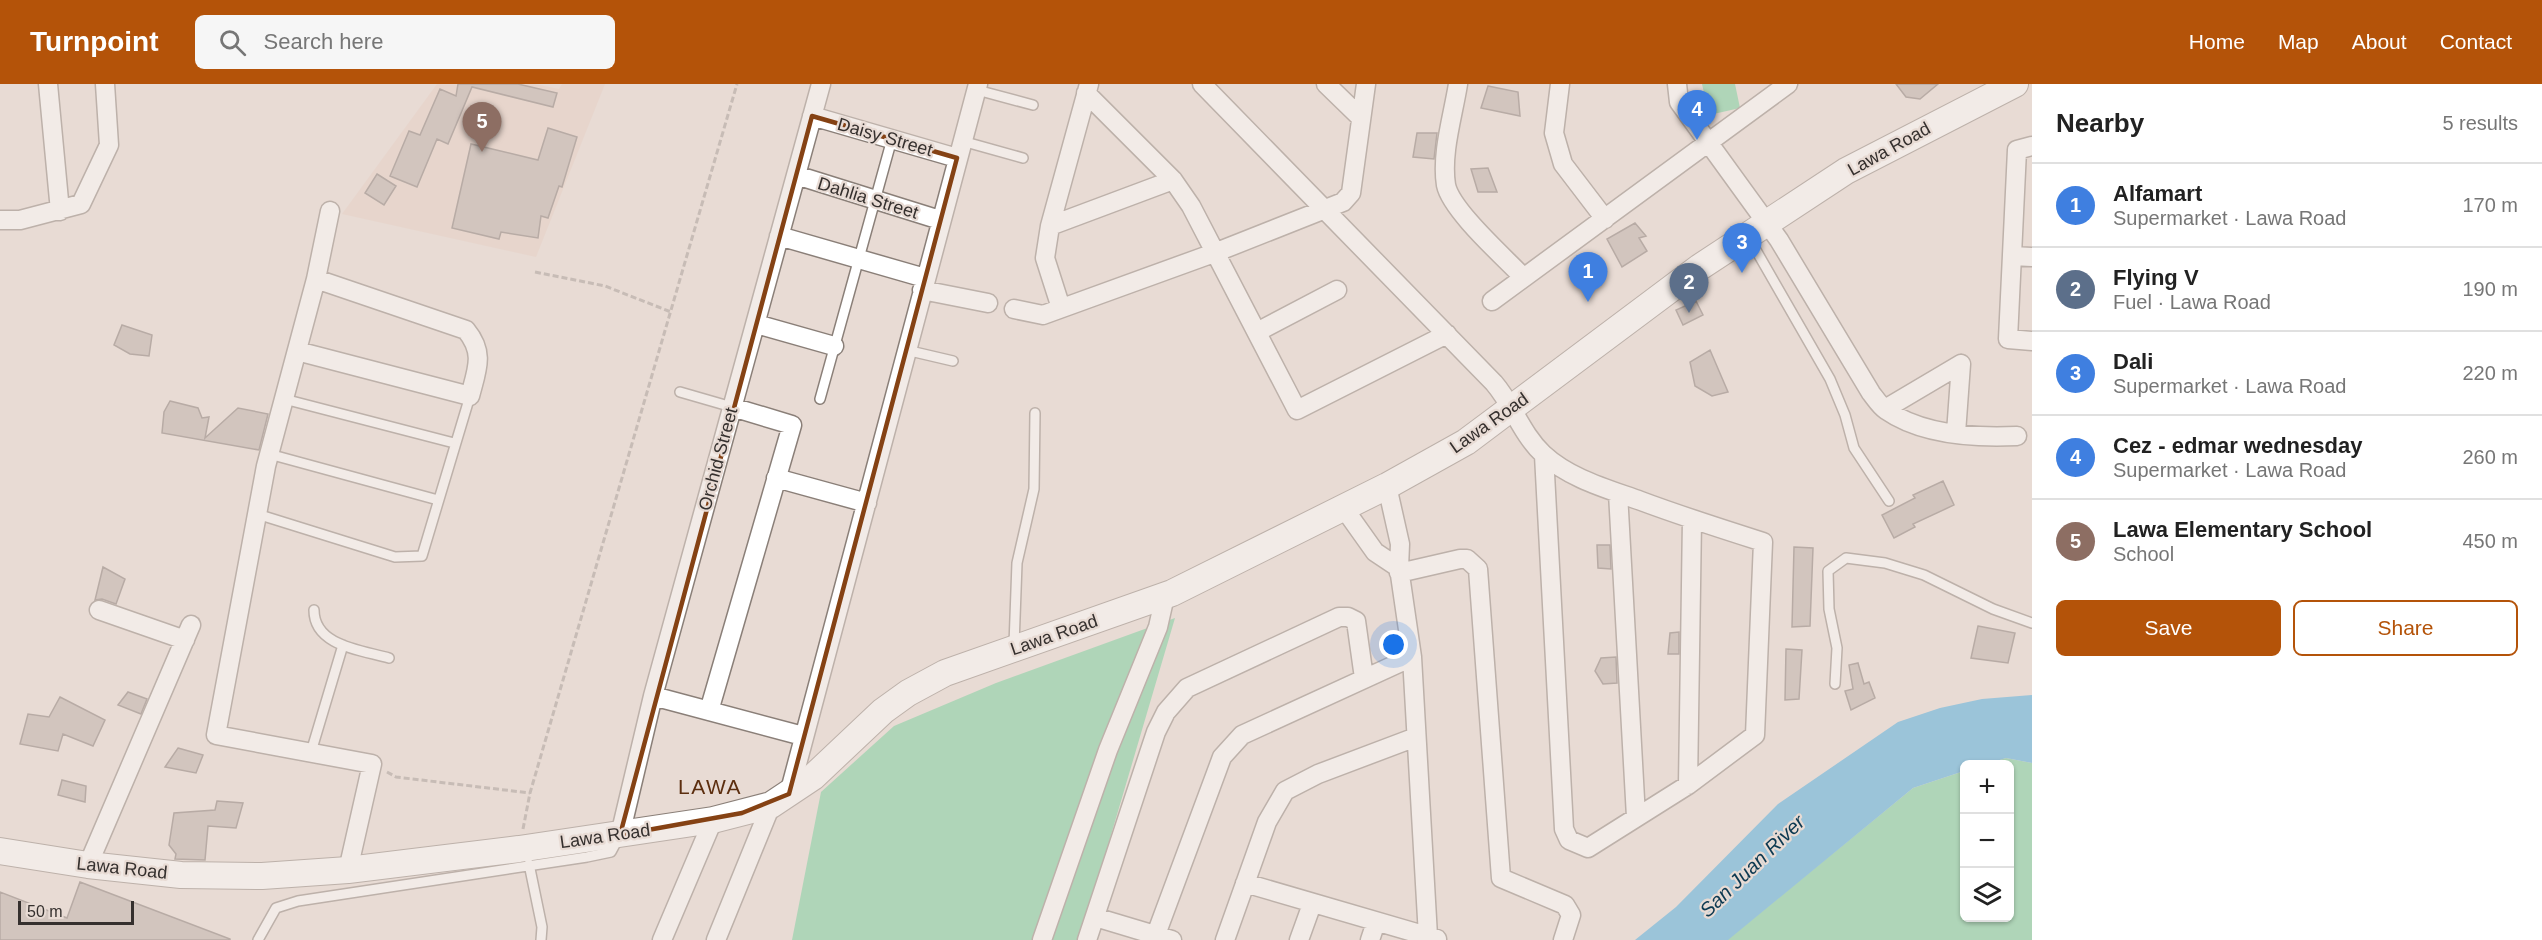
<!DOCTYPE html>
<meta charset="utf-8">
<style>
:root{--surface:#fff;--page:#f6f6f6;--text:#222;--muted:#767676;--line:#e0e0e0;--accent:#b45309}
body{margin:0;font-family:Helvetica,sans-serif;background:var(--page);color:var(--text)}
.controls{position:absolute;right:18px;bottom:18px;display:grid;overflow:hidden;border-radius:9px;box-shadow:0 2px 4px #0004}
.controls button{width:54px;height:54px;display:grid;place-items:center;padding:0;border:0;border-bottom:2px solid var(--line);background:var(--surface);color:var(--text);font:30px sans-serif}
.scale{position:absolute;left:18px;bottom:15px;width:116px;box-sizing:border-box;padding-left:6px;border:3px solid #35302e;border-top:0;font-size:16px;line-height:21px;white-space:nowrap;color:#35302e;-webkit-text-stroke:4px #e8dbd4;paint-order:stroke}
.you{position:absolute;left:1394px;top:561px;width:21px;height:21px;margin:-15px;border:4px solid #fff;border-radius:50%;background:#1a73e8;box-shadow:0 0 0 9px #1a73e833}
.badge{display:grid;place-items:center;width:39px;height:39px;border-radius:50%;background:var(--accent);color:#fff;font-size:20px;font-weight:700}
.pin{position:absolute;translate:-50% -50px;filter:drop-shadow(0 2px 3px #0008)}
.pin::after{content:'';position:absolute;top:32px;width:21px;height:18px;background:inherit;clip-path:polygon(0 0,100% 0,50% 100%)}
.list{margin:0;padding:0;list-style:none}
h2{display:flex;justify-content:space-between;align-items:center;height:78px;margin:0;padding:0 24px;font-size:26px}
h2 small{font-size:20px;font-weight:400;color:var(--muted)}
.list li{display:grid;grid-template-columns:39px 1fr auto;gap:18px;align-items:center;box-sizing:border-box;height:84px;padding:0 24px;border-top:2px solid var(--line)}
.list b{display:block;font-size:22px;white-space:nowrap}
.list p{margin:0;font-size:20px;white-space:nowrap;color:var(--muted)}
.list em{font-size:20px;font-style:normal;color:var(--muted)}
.actions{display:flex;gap:12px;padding:18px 24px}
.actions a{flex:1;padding:14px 0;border:2px solid var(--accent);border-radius:9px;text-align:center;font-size:21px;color:var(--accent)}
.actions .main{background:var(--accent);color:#fff}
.icon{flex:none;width:33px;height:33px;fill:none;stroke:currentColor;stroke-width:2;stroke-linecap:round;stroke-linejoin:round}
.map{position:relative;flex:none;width:2032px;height:856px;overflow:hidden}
header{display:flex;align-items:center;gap:36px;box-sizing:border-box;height:84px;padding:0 30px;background:var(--accent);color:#fff}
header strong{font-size:28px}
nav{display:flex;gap:33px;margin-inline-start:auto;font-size:21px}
.search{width:420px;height:54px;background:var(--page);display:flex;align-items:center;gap:15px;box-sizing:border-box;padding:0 21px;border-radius:9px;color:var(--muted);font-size:22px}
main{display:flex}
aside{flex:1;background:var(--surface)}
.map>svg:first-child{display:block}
.education{fill:#e6cfc4}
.green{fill:#6bce97}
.water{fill:#3ea8e0}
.building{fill:#b8aaa5;stroke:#7e726d;stroke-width:1.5}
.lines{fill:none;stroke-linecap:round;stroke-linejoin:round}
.service-casing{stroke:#8a7f78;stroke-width:12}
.minor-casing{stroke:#8a7f78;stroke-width:21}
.secondary-casing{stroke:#8a7f78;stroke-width:28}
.path{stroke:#a19792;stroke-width:3;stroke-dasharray:6 3;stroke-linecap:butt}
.service{stroke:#fff;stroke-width:9}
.minor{stroke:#fff;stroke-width:18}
.secondary{stroke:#fff;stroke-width:26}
.marked{fill:none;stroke:#854214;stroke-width:4.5;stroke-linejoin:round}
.labels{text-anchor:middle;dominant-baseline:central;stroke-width:4.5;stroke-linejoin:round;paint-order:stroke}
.street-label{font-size:18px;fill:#35302e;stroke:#e8dbd4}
.water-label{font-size:20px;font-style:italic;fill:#0c3951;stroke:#e8dbd4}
.quarter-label{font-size:21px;letter-spacing:1.5px;fill:#5c2e0f;stroke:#e8dbd4}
</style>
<header>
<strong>Turnpoint</strong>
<div class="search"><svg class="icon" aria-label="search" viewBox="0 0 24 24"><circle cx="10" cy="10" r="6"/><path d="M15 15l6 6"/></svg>Search here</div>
<nav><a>Home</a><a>Map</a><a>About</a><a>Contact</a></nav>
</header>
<main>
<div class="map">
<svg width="2032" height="856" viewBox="0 0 2032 856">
<rect width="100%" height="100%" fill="#e8dbd4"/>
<path class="education" d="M437,0H535L559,5L562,0H605L536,173L342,130Z"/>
<path class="green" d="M1702,0H1735L1740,24L1709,31Z
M1175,534L1080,856H792L821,708L894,642L996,599Z
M2006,674L2032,679V856H1727L1913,704L1964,687V834H2010V680H1987Z"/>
<path class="water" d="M2032,611V679L2006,674L1987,680H1964V687L1913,704L1728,856H1635L1676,823L1778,720L1898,638L1940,624L1982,615Z"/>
<path class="building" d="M458,0H518L557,9L553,23L472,3L448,60L437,55L417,103L390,92L409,47L420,51L440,5L456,12Z
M1896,0H1938L1920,15L1906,13Z
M1488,2L1518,8L1520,32L1481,24Z
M548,44L577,53L562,103L559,102L548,134L541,132L538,154L501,148L499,155L452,144L471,60L538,76Z
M1417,49H1437L1434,75L1413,73Z
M1488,84L1497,108H1478L1471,85Z
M377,90L396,102L384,121L365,109Z
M1635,139L1646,152L1639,154L1647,167L1622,183L1607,155Z
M1696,217L1703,231L1683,241L1676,226Z
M122,241L152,251L149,272L130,270L114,261Z
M1710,266L1728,308L1712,312L1695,302L1690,278Z
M170,317L198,324L202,334L209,333L205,354L238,324L268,330L259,366L162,349L164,328Z
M1943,397L1954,421L1913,440L1915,443L1894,454L1882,431L1915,414L1913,411Z
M1597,461H1610L1611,485L1598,484Z
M1794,463L1813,464L1810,542L1792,543Z
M103,483L125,495L116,520L102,515L95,516Z
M1978,542L2015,549L2008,579L1971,574Z
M1679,548V570H1668L1670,549Z
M1786,565L1802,566L1799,615L1785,616Z
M1616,573L1617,599L1603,600L1595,587L1601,574Z
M1858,579L1864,600L1869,598L1875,614L1851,626L1845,607L1853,605L1849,581Z
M128,608L147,615L141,630L118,621Z
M60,613L105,636L93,662L63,650L58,667L20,660L28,630L49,633Z
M178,664L203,671L196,689L165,683Z
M62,696L86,702L85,718L58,711Z
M217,717L243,719L236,744L208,742L205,776L175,775L176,770L169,761L174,729L215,726Z
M80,798L230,855V856H0V808L67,834Z"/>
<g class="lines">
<g class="service-casing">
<path id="service" d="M977,6L1033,21
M962,57L1023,74
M1749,154L1830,295L1845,331L1854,364L1889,417
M906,266L953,277
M680,308L732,323
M284,315L454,359
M820,315L892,55
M269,370L438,416
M257,430L395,473L422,472L470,312
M314,526C314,562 361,566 389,574
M1014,561L1017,479L1034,405L1035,329
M1835,600L1837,564L1829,525L1828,487L1846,474L1885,479L1924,491L1993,525L2032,539
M311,668L343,561
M529,780L542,843L541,856
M258,856L276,824L298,817L587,773L611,768L619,753"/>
</g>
<g class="minor-casing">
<path id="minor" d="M48,0L60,127
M1202,0L1494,299C1513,321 1521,349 1543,370C1570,395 1608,405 1641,417C1681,432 1722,445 1763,458L1755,651L1688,701L1588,764L1569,756L1564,745L1544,371
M1326,0L1361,34
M1458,0C1453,32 1441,69 1446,101C1451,126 1504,173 1523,193
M1560,0L1554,49L1563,80L1605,135
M1677,0L1679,18L1779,156L1871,309C1875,314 1880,322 1886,326C1922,351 1974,354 2017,352
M1086,9L1173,96L1191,122L1297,326L1447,250
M812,32L957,74
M2032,62L2017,66L2008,255L2032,257
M796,91L940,136
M330,127L316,195L266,382L216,651L372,680L348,786
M0,136H20L81,120L109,61L105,0
M1050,142L1173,96
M779,152L925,194
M2012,172L2032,173
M922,206L988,219
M1492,217L1788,0
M1061,224L1045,174L1050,142L1089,0
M1014,225L1043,231L1214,169L1343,118L1351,109L1366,0
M756,240L834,262
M1257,248L1337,206
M297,267L470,312C477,285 485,269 466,246L316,195
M1885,325L1961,280
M1956,349L1961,280
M776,394L867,419
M1387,402L1400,460L1399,484L1412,573L1428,852
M1618,409L1636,733
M1343,423L1375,468L1399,484
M1399,489L1460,475H1467L1478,485L1501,794L1565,821L1571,831L1563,856
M99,526L185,556
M653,612L803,652
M709,627L792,341L732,323
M1688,701L1692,435
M789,710L978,0
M620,751L653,612L821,0
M88,781L191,541
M1245,799L1437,855
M1095,833L1172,856
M662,856L713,736
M716,856L771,721
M1042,856L1108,666L1158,543L1165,512
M1087,856L1156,648L1166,628L1187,604L1339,533H1348L1356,537L1364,594
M1154,856L1222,673L1242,651L1412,573
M1225,856L1267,738L1285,707L1318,690L1416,653
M1299,856L1312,820
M1370,856L1376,838"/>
</g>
<g class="secondary-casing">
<path id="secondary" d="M0,767L88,781L181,791L262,792L348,786L519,765L713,736L771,721L813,693L883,627L908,609L945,589L1172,509L1387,402L1466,358L1700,183L1846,87L2015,0"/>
</g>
<path class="path" d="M535,188L605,202L671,228
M387,688L396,693L530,709
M523,745L530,709L737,0"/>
<use href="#service" class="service"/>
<use href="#minor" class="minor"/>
<use href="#secondary" class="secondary"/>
</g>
<path d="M0 0H2032V856H0ZM812,32L957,74L789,710L742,729L620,751Z" fill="#e8dbd4" fill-opacity=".55" fill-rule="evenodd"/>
<path class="marked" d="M812,32L957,74L789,710L742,729L620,751Z"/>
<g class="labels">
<g class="street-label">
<text transform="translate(885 53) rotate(16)">Daisy Street</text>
<text transform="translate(1889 65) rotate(-29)">Lawa Road</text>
<text transform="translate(868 114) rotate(17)">Dahlia Street</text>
<text transform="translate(1489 339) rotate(-35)">Lawa Road</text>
<text transform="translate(718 375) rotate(-75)">Orchid Street</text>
<text transform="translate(1054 551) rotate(-19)">Lawa Road</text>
<text transform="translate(605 752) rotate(-8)">Lawa Road</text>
<text transform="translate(122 784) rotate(6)">Lawa Road</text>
</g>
<g class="water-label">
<text transform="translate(1752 782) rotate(-44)">San Juan River</text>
</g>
<g class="quarter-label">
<text x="710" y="702">LAWA</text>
</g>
</g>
</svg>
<div class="controls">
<button>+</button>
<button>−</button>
<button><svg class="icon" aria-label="layers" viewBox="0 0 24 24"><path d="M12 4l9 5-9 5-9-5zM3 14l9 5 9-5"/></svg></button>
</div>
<div class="scale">50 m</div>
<div class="you"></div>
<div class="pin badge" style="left:1588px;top:218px;background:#3f7fe0">1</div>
<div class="pin badge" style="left:1689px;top:229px;background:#5c6f8a">2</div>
<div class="pin badge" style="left:1742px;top:189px;background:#3f7fe0">3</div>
<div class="pin badge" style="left:1697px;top:56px;background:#3f7fe0">4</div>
<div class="pin badge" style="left:482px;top:68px;background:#8d6e63">5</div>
</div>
<aside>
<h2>Nearby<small>5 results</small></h2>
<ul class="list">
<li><span class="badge" style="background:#3f7fe0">1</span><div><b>Alfamart</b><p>Supermarket · Lawa Road</p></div><em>170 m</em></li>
<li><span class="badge" style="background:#5c6f8a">2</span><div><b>Flying V</b><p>Fuel · Lawa Road</p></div><em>190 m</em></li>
<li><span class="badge" style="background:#3f7fe0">3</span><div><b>Dali</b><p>Supermarket · Lawa Road</p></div><em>220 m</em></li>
<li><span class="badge" style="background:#3f7fe0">4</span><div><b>Cez - edmar wednesday</b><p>Supermarket · Lawa Road</p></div><em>260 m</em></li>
<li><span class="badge" style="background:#8d6e63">5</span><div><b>Lawa Elementary School</b><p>School</p></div><em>450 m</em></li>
</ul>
<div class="actions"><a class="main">Save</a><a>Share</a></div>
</aside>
</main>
